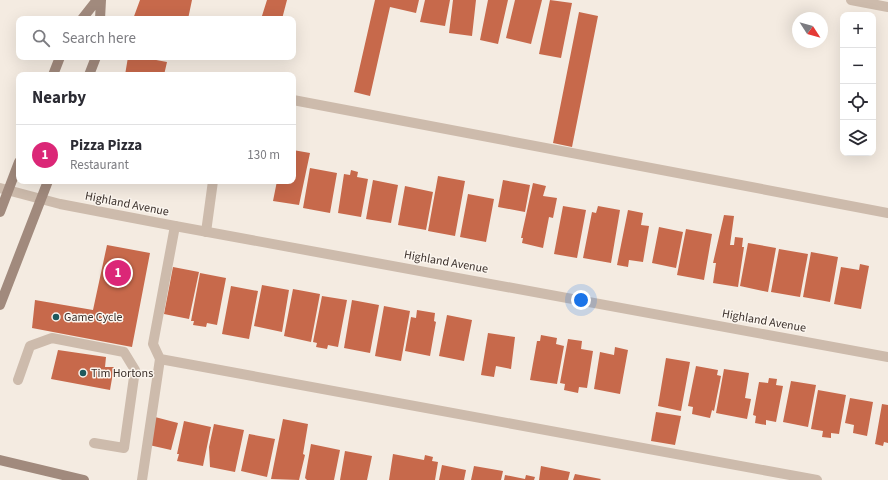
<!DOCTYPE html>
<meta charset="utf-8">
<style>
:root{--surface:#fff;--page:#f2f2f3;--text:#2b2b33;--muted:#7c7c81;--line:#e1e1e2;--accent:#db2777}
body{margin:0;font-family:"Source Sans 3",sans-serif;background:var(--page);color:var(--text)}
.controls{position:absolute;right:12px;top:12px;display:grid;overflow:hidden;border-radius:8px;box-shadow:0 4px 16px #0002}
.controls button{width:36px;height:36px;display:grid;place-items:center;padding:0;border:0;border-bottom:1px solid var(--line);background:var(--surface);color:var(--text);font:20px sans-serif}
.compass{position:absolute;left:792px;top:12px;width:36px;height:36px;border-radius:50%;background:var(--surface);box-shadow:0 4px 16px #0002;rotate:126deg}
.you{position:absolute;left:581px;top:300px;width:14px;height:14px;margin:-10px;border:3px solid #fff;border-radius:50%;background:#1a73e8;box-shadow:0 0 0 6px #1a73e833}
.badge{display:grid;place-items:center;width:26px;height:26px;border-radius:50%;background:var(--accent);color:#fff;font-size:13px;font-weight:700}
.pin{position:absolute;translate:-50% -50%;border:2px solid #fff;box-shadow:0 1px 4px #0006}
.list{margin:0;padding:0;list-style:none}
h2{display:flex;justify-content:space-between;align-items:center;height:52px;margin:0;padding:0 16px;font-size:17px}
h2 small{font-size:13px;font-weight:400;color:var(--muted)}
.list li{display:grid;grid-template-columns:26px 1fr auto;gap:12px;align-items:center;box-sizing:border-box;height:60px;padding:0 16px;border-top:1px solid var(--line)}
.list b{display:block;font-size:15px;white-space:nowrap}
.list p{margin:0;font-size:13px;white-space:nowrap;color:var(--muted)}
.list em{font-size:13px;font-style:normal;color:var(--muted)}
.icon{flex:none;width:22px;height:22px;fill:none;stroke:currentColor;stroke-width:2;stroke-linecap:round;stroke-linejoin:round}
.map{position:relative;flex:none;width:888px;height:480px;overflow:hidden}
.search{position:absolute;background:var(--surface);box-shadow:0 4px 16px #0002;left:16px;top:16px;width:280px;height:44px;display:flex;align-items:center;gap:10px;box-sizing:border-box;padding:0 14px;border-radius:8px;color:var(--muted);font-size:15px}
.panel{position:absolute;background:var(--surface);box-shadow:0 4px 16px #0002;left:16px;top:72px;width:280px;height:112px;border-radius:8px}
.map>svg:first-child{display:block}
.building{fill:#c7694b}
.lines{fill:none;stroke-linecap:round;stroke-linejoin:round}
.service{stroke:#cdbbac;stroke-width:10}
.minor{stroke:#cdbbac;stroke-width:10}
.secondary{stroke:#a18a7d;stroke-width:10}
.poi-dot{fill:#1f595d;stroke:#fbf5ee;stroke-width:1.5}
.labels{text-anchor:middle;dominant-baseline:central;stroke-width:3;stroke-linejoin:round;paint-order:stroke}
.street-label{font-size:12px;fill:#3b302b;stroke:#fbf5ee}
.poi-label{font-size:12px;fill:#3b302b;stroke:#fbf5ee;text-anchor:start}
</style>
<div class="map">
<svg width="888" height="480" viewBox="0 0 888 480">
<rect width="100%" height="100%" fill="#f4ebe1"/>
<path class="building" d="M140,0H192L188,19H133Z
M267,0H287L282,19H261Z
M375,0H419L416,13L390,7L370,96L354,92Z
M425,0H450L445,26L420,22Z
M453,0H476L472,36L449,33Z
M488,0H508L498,44L480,40Z
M515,0H542L531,44L506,38Z
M550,0L572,3L561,58L539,54Z
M579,12L598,16L572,147L553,143Z
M128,57H140L167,62L164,75H125Z
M293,150L310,153L299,205L273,201L277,181H293Z
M310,168L337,173L330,213L303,208Z
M351,170L358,172L357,177L368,179L361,217L338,213L344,174L350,175Z
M438,176L465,181L455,236L428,231Z
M373,180L398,185L391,223L366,219Z
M503,180L530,185L525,212L498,207Z
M128,181H140L139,184Z
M533,183L546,186L543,196L557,198L553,218L549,217L543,248L522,243L523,238H521Z
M405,186L433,192L426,230L398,225Z
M468,194L494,199L486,242L460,237Z
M563,206L586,210L577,258L554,254Z
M598,206L620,210L611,263L583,258L592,212L596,213Z
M628,210L643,213L641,225L649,226L643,262L629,260L628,267L617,265Z
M724,215L734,216L730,245H734L735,237L743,238L742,247H744L738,287L713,283L716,263H713Z
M659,227L683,232L676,268L652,263Z
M686,229L712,234L704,280L677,275Z
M748,243L776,248L768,292L740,286Z
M107,245L150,253L132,347L32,328L35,300L93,310Z
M779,249L808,254L800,297L771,292Z
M811,252L838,257L830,302L803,297Z
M860,264L869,266L861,309L834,304L841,267L859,270Z
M173,267L199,272L189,319L164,314Z
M200,273L226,278L217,325L207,323L206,327L193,325L194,321H191Z
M262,285L289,290L282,332L254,326Z
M231,286L258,291L249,339L222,334Z
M293,289L320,294L311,342L284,336Z
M322,296L347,300L338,347L328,345L327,349L316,347L317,343L313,342Z
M352,300L379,305L370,353L344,348Z
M384,306L410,311L401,361L375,356Z
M417,310L435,313L434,321L436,322L430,356L405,351L411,317L416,318Z
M447,315L472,320L464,361L439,356Z
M488,333L515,337L511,369L496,366L494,377L481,375Z
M541,335L557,338L556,344L564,346L557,384L530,380L537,341H540Z
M568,339L582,341L581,349L593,351L587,388L579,387L578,393L564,390L565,384L560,383Z
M615,347L628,350L620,394L594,389L600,352L614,355Z
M58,350L106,357L105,367H114L110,390L51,379Z
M666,358L690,362L681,411L658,406Z
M696,366L718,370L717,375L721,376L714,411L712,410L710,418L692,414L693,407L688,406Z
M724,369L749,373L745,398L751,399L747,419L716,413Z
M769,378L777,379L776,385L783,386L776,422L766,420V425L755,423L756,416L753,415L759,382L768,383Z
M791,381L816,385L808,427L783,422Z
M818,390L846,395L839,434L831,433V438L822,437L823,431L811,429Z
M850,398L873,402L867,436L853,433L854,425L845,423Z
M882,404L888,405V443L884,442L883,446L875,444Z
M656,412L681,416L675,445L651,441Z
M155,417L178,423L171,450L149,445Z
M283,419L308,424L303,454L305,455L299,480L271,479Z
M184,421L211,427L203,466L177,461L179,454H177Z
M214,424L244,430L235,472L210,467L209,447Z
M249,434L275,439L267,477L241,471Z
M311,444L340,450L334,480H307L305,478Z
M345,451L372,456L367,480H340Z
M393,454L424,460L425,455L433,457L432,461L438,462L435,480H389Z
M442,465L466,470L464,480H439Z
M474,466L503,471L501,480H471Z
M541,466L570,472L568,480H539Z
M575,474L601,479L600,480H573Z
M505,475L525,479L526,475L535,477L534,480H504Z"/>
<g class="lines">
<path class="service" d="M293,100L888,213
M206,232L213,181
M160,359L817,480
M18,380L30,346L52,338L124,352L135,370L124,448L94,443
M142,480L160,359L153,344L175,226"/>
<path class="minor" d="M851,0L888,7
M0,188L60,204L175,226L888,357"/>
<path class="secondary" d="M82,19L97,0
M100,19L101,0
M53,75L60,57
M89,75L96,57
M0,212L19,162
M0,305L48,181
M0,460L84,480"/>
</g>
<g class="poi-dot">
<circle cx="56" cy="317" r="4"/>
<circle cx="83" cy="373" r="4"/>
</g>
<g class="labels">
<g class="street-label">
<text transform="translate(127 204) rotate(11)">Highland Avenue</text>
<text transform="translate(446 262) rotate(10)">Highland Avenue</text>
<text transform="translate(764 321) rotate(10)">Highland Avenue</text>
</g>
<g class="poi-label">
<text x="64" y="317">Game Cycle</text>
<text x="91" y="373">Tim Hortons</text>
</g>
</g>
</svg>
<div class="controls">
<button>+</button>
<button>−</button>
<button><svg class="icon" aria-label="locate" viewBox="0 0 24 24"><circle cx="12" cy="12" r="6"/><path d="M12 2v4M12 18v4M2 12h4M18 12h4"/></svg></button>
<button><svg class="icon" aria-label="layers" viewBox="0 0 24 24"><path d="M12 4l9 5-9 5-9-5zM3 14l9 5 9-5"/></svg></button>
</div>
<svg class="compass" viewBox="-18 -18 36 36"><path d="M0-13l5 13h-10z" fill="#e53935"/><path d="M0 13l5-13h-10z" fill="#7c7c81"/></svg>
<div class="you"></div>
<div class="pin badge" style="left:118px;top:273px">1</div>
<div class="search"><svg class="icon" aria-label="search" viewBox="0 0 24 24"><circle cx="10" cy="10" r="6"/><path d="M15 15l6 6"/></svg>Search here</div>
<section class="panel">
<h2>Nearby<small></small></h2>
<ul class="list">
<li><span class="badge">1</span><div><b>Pizza Pizza</b><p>Restaurant</p></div><em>130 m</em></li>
</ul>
</section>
</div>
